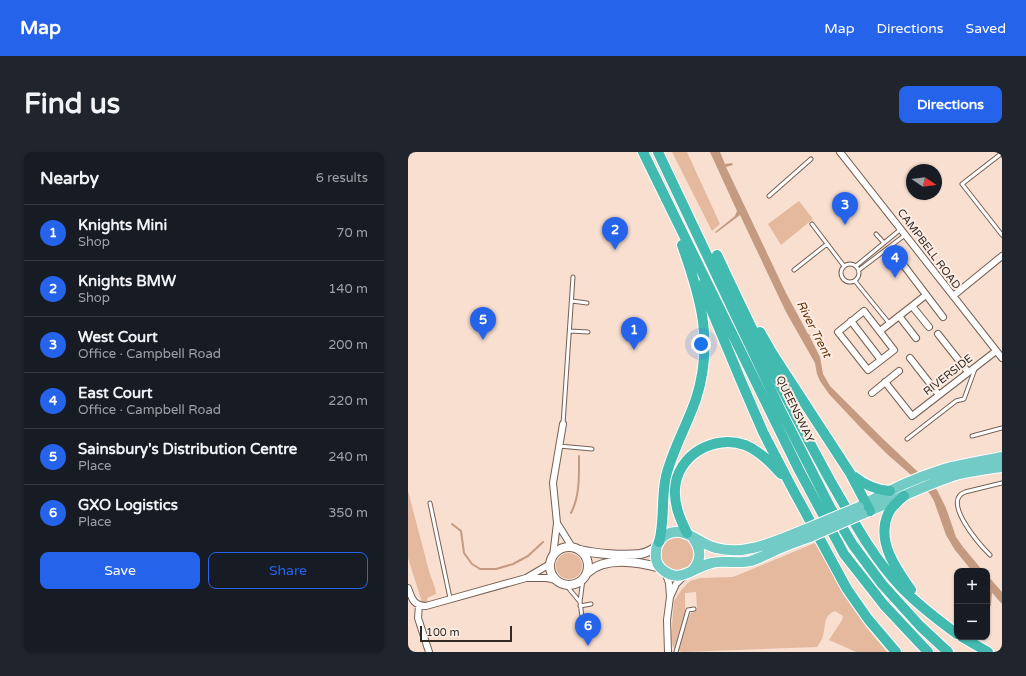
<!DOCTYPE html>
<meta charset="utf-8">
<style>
:root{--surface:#171b24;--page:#20242c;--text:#f1f3f6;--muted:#9ea1a6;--line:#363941;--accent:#2563eb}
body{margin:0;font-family:"Varela Round",sans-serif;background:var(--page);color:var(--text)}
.controls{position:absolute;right:12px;bottom:12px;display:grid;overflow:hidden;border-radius:8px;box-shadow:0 1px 3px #0004}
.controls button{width:36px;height:36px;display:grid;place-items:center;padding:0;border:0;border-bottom:1px solid var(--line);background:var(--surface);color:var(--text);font:20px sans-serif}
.compass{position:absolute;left:498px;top:12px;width:36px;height:36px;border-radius:50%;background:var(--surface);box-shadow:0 1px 3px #0004;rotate:103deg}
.scale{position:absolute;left:12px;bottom:10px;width:92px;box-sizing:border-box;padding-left:4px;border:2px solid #342a25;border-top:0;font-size:11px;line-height:14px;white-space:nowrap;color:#342a25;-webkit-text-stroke:3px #fdeee5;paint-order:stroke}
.you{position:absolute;left:293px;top:192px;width:14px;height:14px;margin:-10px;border:3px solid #fff;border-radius:50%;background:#1a73e8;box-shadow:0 0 0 6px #1a73e833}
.badge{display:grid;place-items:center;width:26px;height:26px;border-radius:50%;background:var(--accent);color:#fff;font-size:13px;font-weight:700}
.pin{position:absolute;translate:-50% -33px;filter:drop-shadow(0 1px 2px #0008)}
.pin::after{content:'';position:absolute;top:21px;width:14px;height:12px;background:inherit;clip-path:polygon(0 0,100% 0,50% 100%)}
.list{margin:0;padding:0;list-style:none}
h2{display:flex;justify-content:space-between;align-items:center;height:52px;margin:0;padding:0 16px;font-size:17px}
h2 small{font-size:13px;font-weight:400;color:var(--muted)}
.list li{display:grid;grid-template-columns:26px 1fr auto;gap:12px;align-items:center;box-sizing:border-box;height:56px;padding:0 16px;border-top:1px solid var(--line)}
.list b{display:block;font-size:15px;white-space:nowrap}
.list p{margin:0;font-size:13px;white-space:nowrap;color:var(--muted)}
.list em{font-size:13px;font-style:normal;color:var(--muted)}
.actions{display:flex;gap:8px;padding:12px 16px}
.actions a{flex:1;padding:9px 0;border:1px solid var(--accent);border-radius:8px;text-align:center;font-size:14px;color:var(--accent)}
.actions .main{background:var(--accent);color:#fff}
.map{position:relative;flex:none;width:594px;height:500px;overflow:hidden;border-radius:8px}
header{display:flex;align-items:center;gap:24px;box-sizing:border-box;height:56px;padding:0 20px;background:var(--accent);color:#fff}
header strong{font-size:19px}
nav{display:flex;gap:22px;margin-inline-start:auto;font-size:14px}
.intro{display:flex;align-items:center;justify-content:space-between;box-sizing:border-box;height:96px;padding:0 24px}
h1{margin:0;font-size:28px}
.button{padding:10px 18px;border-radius:8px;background:var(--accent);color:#fff;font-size:14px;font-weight:700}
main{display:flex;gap:24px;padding:0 24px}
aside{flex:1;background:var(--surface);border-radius:8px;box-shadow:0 1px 3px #0004}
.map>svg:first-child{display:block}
.green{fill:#e4b99e}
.water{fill:#c49a80}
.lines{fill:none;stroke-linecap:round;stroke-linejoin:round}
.stream{stroke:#c49a80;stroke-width:2}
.service-casing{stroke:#766154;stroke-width:5}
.minor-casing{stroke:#766154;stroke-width:8}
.tertiary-casing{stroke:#766154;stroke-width:10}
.primary-casing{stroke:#fff;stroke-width:12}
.trunk-casing{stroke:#fff;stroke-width:12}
.service{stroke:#fff;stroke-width:3}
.minor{stroke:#fff;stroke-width:6}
.tertiary{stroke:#fff;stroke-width:8}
.primary{stroke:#72cbc4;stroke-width:10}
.trunk{stroke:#43bab0;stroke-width:10}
.primary-bridge-casing{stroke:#fff;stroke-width:12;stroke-linecap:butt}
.primary-bridge{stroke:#72cbc4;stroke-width:10}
.labels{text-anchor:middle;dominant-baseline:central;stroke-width:4;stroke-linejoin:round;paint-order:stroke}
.street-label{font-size:11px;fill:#342a25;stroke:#fdeee5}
.water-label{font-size:12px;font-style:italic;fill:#683307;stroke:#fdeee5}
</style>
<header>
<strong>Map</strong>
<nav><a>Map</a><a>Directions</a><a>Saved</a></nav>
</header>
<div class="intro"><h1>Find us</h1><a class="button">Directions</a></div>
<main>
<aside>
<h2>Nearby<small>6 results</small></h2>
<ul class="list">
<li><span class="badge">1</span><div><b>Knights Mini</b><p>Shop</p></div><em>70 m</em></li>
<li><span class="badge">2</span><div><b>Knights BMW</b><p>Shop</p></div><em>140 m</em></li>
<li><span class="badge">3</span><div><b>West Court</b><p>Office · Campbell Road</p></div><em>200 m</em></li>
<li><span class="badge">4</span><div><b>East Court</b><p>Office · Campbell Road</p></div><em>220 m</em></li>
<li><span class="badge">5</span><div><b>Sainsbury's Distribution Centre</b><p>Place</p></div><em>240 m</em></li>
<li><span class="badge">6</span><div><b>GXO Logistics</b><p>Place</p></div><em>350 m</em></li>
</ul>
<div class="actions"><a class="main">Save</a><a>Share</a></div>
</aside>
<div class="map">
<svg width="594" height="500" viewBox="0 0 594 500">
<rect width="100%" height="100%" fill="#f8dfd0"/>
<path class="green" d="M264,0H279L312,72L304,79Z
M391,49L405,67L373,93L360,72Z
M0,339L21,419L27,436L28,442L19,446L20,450L14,454L13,447L0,406Z
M252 402a17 17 0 1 1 34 0a17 17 0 1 1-34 0Z
M407,391L459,476L479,500H448L421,488L434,468L435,464L427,459C415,464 418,473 415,484C414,488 411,492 409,495L274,500L270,498L282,462L289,457L288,440L277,441V463L267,496L265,495L263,486L266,449L274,437L282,429L293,426L325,425Z
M148 414a13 13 0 1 1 26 0a13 13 0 1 1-26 0Z"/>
<path class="water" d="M302,0H312L317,12L324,11L325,13L318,15L378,141L400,182L405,184V185L401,183L412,205L415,222L422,234L474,286L529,338L538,356L548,385L555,395L575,419H564L547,398L538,383L526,349L522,342L502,322L479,302L453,276L421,242L412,229L409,222L407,211L378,160L332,63L308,81L307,80L327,64L329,59Z
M579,423L594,440V452L579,435Z"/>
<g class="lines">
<path class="stream" d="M163,361C172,343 171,324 171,304
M44,372L53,379L56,401L64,412L72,417H88L105,412L120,404L135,390
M582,453L583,440"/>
<g class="service-casing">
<path id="service" d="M594,1L554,32L594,83
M361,44L403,7
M404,72L436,114
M468,82L476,91
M433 121a9 9 0 1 1 18 0a9 9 0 1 1-18 0Z
M448,114L493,77
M386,118L419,92
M451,118L497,83
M447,129L481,171
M164,149L179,151
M162,179L180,180
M155,272L165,125
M564,284L594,276
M499,287L548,249L556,247L567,217
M151,294L184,297
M22,351L42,446
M582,403C572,393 533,349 557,340L594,331
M158,433L172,450
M172,454L183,452
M175,472L172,450L175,427
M268,500L280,458L286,457"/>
</g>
<g class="minor-casing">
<path id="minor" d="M432,0L594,206
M494,111L535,165
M545,144L594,104
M504,154L521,175
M456,159L486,198L460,218L430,180Z
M491,164L508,186
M443,169L473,208
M472,179L518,143
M530,182L560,220
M502,206L531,243
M477,230L504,264L588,199
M464,241L491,219
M149,371L164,395
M145,404L149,371L145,331L155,272
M257,420L261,431L262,445L268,432L277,423
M120,426H139L148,428
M0,436C4,447 5,453 18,454L118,426L142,412
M11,453L10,466L21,500
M260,500L259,468L262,445"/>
</g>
<g class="tertiary-casing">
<path id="tertiary" d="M142 414a19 19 0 1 1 38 0a19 19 0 1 1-38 0Z
M172,398C189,402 215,404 232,402C238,401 244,398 249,394
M179,421C197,404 231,410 253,416"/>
</g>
<g class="primary-casing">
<path id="primary" d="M451,355C477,340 507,326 536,317C555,312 575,309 594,305
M454,362C486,349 518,332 551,322C565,319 580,317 594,315
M398,377C370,388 339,404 308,396C294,393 280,378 267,380C256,381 248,390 248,400C247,408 250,415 256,419C273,432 287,414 304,411C316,408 330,412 343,409C351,406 360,402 368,398C379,393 390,389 402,385
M285,418C294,407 293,397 285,386"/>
</g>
<g class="trunk-casing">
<path id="trunk" d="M235,0L391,318L436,402L476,453L520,500
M250,0L372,257L422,355L445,393L474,432L512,474L540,500
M309,103C345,180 382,256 423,330C444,366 464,405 493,435C510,453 530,468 549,482
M293,133L333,229L355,280L383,334L439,437L460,467L488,500
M352,180L364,201L442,321L462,359
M447,325C458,334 468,338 482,339
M496,344C490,349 483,355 480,362C468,389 488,417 503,438
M279,381C272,367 266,353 267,337C269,303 306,282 337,293C352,299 363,311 373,322
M251,390C257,368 253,346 258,324C265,297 279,273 288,247C306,191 293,146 274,93
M554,485L580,500"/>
</g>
<use href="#service" class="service"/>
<use href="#minor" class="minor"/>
<use href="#tertiary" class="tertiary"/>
<use href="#primary" class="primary"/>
<use href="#trunk" class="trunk"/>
<g class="primary-bridge-casing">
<path id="primary-bridge" d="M398,377L451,355
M402,385L454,362"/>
</g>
<use href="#primary-bridge" class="primary-bridge"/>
</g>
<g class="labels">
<g class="street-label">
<text transform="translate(521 97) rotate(53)">CAMPBELL ROAD</text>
<text transform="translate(540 223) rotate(-38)">RIVERSIDE</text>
<text transform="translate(387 257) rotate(64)">QUEENSWAY</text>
</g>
<g class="water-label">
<text transform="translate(406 177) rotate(63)">River Trent</text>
</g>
</g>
</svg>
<div class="controls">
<button>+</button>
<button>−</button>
</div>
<svg class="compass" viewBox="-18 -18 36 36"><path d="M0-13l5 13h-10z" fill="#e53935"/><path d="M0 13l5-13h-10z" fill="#9ea1a6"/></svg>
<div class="scale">100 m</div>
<div class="you"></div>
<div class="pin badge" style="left:226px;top:198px">1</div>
<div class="pin badge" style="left:207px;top:98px">2</div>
<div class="pin badge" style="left:437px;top:73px">3</div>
<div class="pin badge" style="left:487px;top:126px">4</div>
<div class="pin badge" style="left:75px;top:188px">5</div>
<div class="pin badge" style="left:180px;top:494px">6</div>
</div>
</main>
